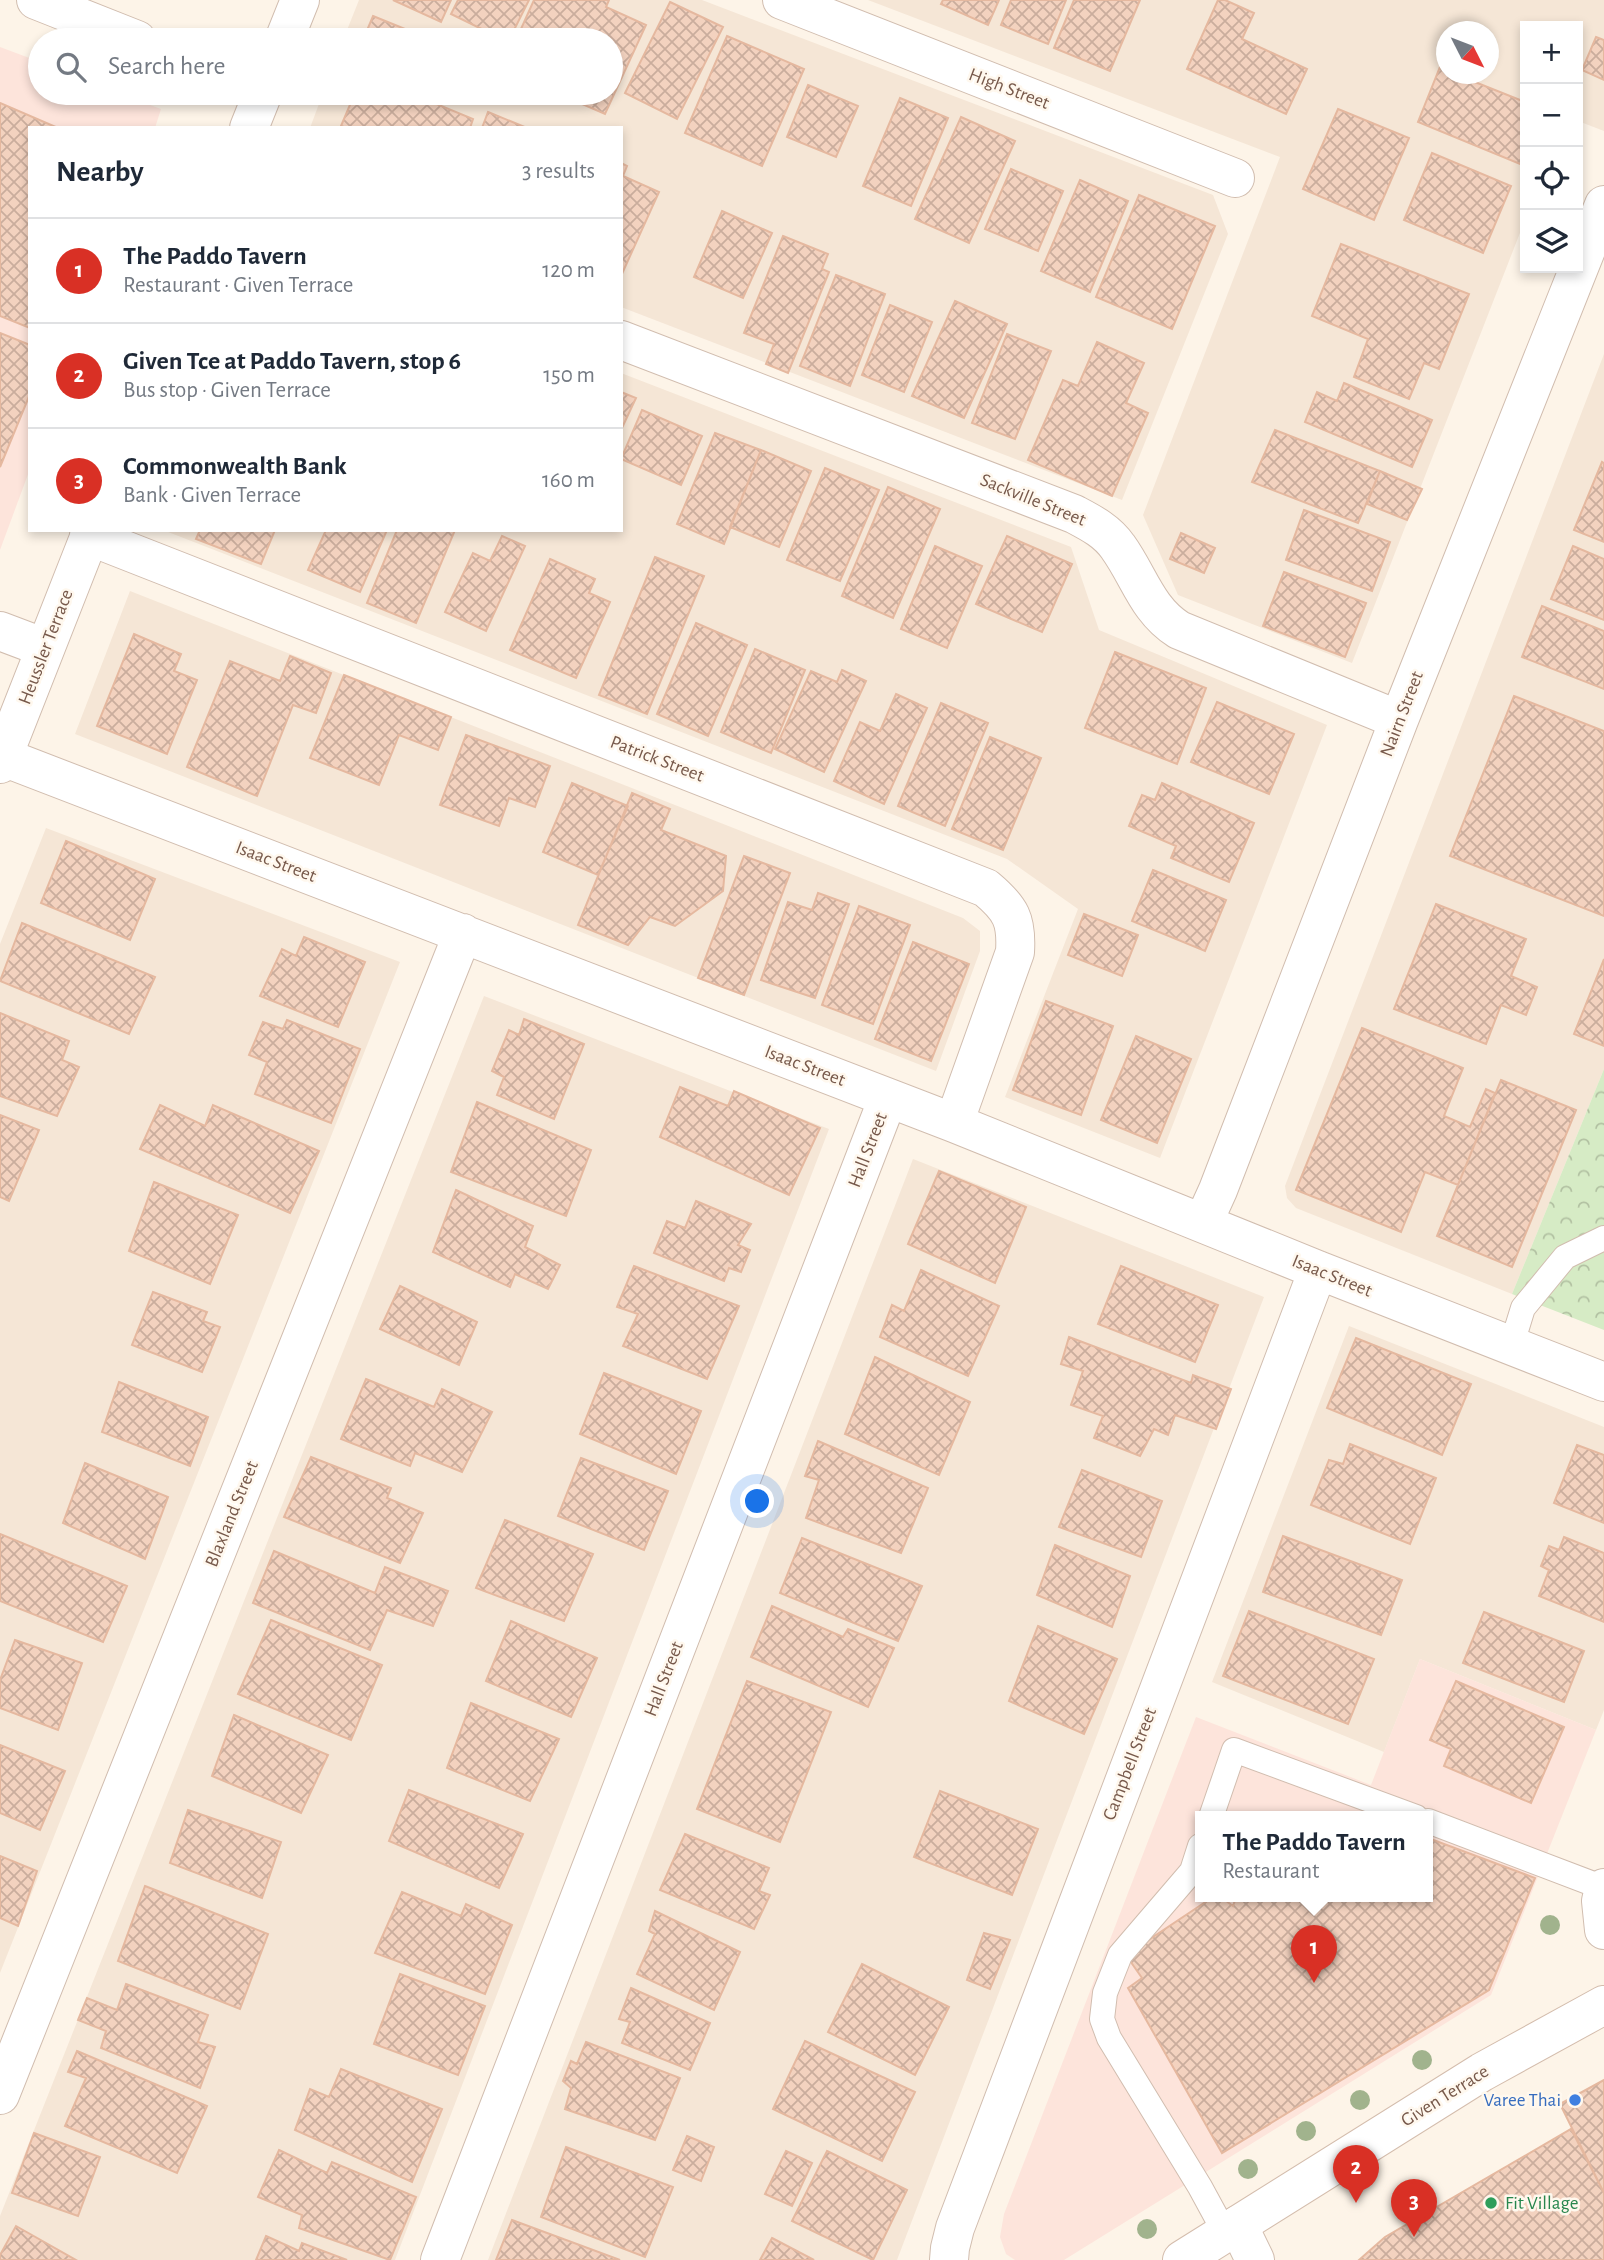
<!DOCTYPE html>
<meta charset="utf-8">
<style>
:root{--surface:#fff;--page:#f2f2f3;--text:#1f2937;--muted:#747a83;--line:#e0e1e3;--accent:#d93025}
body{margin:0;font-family:"Alegreya Sans",sans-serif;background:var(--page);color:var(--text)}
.controls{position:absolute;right:21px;top:21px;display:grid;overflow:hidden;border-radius:0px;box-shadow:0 4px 10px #0003}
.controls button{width:63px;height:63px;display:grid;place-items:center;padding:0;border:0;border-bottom:2px solid var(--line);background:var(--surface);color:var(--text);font:35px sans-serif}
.compass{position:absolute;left:1436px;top:21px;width:63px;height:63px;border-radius:50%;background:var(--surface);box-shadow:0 4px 10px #0003;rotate:132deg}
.you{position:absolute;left:758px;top:1502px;width:24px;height:24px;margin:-18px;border:5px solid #fff;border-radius:50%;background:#1a73e8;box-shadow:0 0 0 10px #1a73e833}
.badge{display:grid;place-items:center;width:46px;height:46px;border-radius:50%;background:var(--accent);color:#fff;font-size:23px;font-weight:700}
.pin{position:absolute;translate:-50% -58px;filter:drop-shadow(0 2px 4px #0008)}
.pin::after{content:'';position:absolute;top:37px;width:24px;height:21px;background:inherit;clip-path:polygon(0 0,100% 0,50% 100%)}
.popup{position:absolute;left:1195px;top:1811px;width:238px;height:91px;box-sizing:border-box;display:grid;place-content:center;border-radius:0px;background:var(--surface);filter:drop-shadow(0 2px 5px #0005);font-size:23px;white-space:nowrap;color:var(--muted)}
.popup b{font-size:26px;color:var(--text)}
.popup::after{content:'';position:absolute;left:50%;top:100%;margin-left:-14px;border:14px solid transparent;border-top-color:var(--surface)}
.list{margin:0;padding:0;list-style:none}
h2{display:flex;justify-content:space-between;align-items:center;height:91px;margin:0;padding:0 28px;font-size:30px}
h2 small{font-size:23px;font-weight:400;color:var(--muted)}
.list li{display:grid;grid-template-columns:46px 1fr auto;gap:21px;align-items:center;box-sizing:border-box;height:105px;padding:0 28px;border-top:2px solid var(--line)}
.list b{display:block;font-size:26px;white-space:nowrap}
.list p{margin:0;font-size:23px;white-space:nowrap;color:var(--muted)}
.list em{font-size:23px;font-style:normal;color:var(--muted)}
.icon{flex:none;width:38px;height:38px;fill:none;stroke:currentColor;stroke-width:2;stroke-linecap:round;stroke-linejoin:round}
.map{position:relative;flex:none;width:1604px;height:2260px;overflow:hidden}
.search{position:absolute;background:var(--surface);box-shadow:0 4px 10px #0003;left:28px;top:28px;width:595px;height:77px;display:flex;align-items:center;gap:18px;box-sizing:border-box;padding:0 24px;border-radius:38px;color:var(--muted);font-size:26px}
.panel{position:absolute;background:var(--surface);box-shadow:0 4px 10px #0003;left:28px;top:126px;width:595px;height:406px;border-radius:0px}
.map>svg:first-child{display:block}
.residential{fill:#f5e6d6;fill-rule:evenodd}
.commercial{fill:#fde4db;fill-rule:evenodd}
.park{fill:url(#park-crowns)}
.building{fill:url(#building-cross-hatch);stroke:#e5b89f;stroke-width:2}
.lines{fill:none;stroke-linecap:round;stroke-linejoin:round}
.service-casing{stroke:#d1bdaf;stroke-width:26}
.minor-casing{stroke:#d1bdaf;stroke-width:40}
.tertiary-casing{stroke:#d1bdaf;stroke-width:40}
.secondary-casing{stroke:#d4bdad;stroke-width:40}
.service{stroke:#fff;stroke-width:24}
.minor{stroke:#fff;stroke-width:38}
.tertiary{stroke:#fff;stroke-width:38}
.secondary{stroke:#fff;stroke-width:38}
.tree{fill:#a1b38d}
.shop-dot{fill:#3f7fe0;stroke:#fff8ee;stroke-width:2.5}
.leisure-dot{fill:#2e9e5b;stroke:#fff8ee;stroke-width:2.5}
.labels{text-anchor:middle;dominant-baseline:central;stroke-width:5;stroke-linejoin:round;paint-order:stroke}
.street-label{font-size:19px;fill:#77594b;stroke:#fff8ee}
.shop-label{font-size:19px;fill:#366cbe;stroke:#fff8ee;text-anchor:end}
.leisure-label{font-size:19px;fill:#27864d;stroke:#fff8ee;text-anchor:start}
</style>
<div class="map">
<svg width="1604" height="2260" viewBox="0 0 1604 2260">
<defs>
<pattern id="park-crowns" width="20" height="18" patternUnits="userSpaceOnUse" patternTransform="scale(1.75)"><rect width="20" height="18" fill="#d6ebc5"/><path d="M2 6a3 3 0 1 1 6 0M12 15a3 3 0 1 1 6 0" fill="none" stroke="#b2c1a2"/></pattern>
<pattern id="building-cross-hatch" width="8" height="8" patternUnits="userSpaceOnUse" patternTransform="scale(1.75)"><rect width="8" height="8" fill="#f3d2bf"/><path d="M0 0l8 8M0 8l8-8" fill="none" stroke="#caad9d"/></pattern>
</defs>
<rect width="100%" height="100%" fill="#fdf4e8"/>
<path class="residential" d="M359,0H702L1213,195L1228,234L1122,500L621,307V128H310L323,93H611V40H343Z
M868,0H1604V131L1578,121V26H1525V220L1352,663L1178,595L1143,515L1280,157ZM1446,32H1488V74H1446Z
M1604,354V1069L1512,1294L1296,1208L1287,1198L1285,1186Z
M621,373L1071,547L1099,630L1327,725L1160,1158L1005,1097L1078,909L1007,859L163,530H621Z
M130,591L963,918L980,931V951L936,1071L75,734Z
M46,828L400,962L0,1973V944Z
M484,996L829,1129L395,2260H0V2216Z
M913,1159L1264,1297L897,2260H488Z
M1349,1326L1604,1427V1710L1596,1730L1420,1659L1384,1752L1212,1682Z"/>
<path class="commercial" d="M0,47L40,62V93H118L161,109L155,128H30V469L0,550Z
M1420,1659L1596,1730L1491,1995L1064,2260H1015L1006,2254L1000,2237L1004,2214L1196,1717L1371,1785ZM1200,1817H1428V1897H1200Z"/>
<path class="park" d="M1604,1069V1330L1512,1294Z"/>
<path class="building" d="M393,0H451L441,22Z
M458,0H529L509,40H504L451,14Z
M534,0H609L606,7L646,25L605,114L557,93H611V40H516Z
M943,0H999L988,25L941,4Z
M1011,0H1066L1048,44L1001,25Z
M1074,0H1140L1110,71L1054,48Z
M1218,0H1225L1254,13L1242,39L1307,69L1286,114L1187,69Z
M670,2L723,27L677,119L625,93Z
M373,16L432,40H363Z
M727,36L804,69L762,166L685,133Z
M1596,37L1604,40V80L1582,70Z
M1440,67L1446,70V74H1455L1525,102V166L1418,122Z
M808,85L858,106L836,157L787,137Z
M355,93H410L473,119L470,128H347L341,126Z
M417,93H434L432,99Z
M900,98L948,118L911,206L863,186Z
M0,103L58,128H30V328L0,316Z
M1338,109L1409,138L1374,220L1303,189Z
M488,112L527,128H482Z
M961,117L1015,141L969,243L915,219Z
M1432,153L1511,186L1483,253L1404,220Z
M621,163L627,166L623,176L659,192L621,276Z
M1011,169L1063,191L1038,251L985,229Z
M1080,180L1128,201L1090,292L1041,271Z
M1139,195L1215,226L1172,329L1096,297Z
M722,211L772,233L743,298L694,277Z
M783,236L828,254L822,269L829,272L788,373L766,364L774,344L744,333Z
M1341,244L1469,294L1439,369L1424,363L1409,399L1354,377L1368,339L1312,316Z
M836,275L885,294L850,386L800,366Z
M955,301L1007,324L964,418L912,396Z
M890,305L932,322L904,392L862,375Z
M0,333L30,345V394L0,467Z
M1007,334L1051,351L1015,439L972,423Z
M1097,342L1144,363L1126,403L1148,413L1112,496L1028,460L1063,380L1078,386Z
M1344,383L1432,420L1412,467L1305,422L1317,392L1337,401Z
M621,392L636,398L621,430Z
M642,410L702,436L681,485L621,459Z
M1275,430L1380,471L1358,523L1252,482Z
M715,433L761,450L724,544L677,524Z
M761,450L811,471L779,547L730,527Z
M1602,462L1604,463V542L1574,530Z
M825,468L879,490L840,581L787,560Z
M1380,471L1422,489L1407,520L1367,504Z
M888,487L940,509L893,618L842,596Z
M1304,510L1390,542L1372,591L1286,560Z
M200,530H275L261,564L196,539Z
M326,530H387L360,592L308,570Z
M397,530H455L416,623L367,603Z
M1181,533L1215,548L1204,573L1170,559Z
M502,536L525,546L486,631L445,612L473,553L490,561Z
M1007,536L1072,564L1042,632L976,604Z
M935,546L982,566L947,648L901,629Z
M1573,546L1604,559V620L1551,599Z
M655,557L704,576L647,714L599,695Z
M550,559L595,579L589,593L610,602L576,678L510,650Z
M1284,572L1366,603L1345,657L1263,626Z
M1542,606L1604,631V689L1522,657Z
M696,623L747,645L708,736L657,714Z
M134,634L181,654L174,671L197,680L167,754L97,726Z
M755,649L805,670L771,753L721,732Z
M1115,652L1206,688L1177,764L1085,728Z
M290,656L331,673L316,713L293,705L257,796L187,767L230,661L280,681Z
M842,670L866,681L824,772L775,749L811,671L837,682Z
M344,675L451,717L438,750L399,735L379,785L310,758Z
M896,694L927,708L884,804L834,781L860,722L880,731Z
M1514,696L1604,731V916L1450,856Z
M1217,702L1294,734L1269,794L1191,762Z
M941,703L988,723L945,826L898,806Z
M466,735L550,766L535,807L509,798L499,826L440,805Z
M990,737L1041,758L1003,850L952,829Z
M572,783L628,806L598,875L543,852Z
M1162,783L1254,823L1229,882L1171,858L1176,846L1129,826L1142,795L1155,800Z
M632,793L670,809L661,830L726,856L723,891L675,926L650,917L628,945L578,925Z
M66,841L155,879L130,940L41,903Z
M744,856L790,873L744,995L698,978Z
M1153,870L1226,900L1205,951L1132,921Z
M818,893L849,904L815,998L761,980L788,902L812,910Z
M1436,904L1526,939L1511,976L1537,987L1526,1015L1501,1005L1486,1044L1394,1009Z
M859,906L910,925L873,1024L822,1005Z
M1084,914L1138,935L1122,976L1068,955Z
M22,923L155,977L129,1034L0,981Z
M304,937L365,962L338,1027L260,996L282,949L296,956Z
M913,942L969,964L931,1061L875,1039Z
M1604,959V1046L1574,1034Z
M1046,1001L1113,1026L1081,1115L1013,1090Z
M0,1013L69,1041L62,1060L79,1067L57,1116L0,1096Z
M524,1019L584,1044L554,1119L497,1095L504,1077L492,1071L509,1030L519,1035Z
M287,1020L360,1049L331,1123L255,1094L267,1062L249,1055L263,1022L283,1029Z
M1362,1028L1463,1068L1444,1116L1470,1127L1486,1089L1495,1093L1458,1185L1425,1172L1401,1232L1296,1190Z
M1136,1036L1191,1059L1157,1143L1101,1120Z
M1501,1080L1576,1110L1512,1267L1437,1236Z
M680,1087L728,1106L734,1091L820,1128L789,1195L660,1137Z
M477,1102L591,1150L566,1216L451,1172Z
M160,1105L205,1126L213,1105L319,1151L290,1213L140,1149Z
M0,1115L39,1130L9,1201L0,1197Z
M939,1171L1026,1207L995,1283L908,1244Z
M154,1182L238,1215L210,1284L129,1251Z
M456,1190L533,1226L525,1247L560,1265L548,1289L515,1274L510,1287L433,1252Z
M696,1201L751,1224L738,1245L750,1250L741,1272L729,1268L724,1281L654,1253L667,1221L685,1228Z
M634,1266L739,1306L707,1379L623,1346L638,1314L617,1307Z
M1121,1266L1218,1305L1195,1362L1098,1324Z
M921,1270L999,1306L968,1376L880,1337L892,1305L904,1311Z
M400,1286L477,1322L459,1365L380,1329Z
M153,1292L207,1312L203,1321L220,1327L202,1372L132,1345Z
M1069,1337L1191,1383L1193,1375L1231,1389L1216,1429L1175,1415L1168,1435L1154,1429L1140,1456L1094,1438L1103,1416L1071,1405L1083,1371L1061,1364Z
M1356,1338L1471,1384L1442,1455L1327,1408Z
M875,1357L970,1402L939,1475L845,1434Z
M604,1373L701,1411L676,1474L580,1434Z
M366,1379L434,1407L442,1389L492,1412L462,1472L415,1453L410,1466L341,1439Z
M119,1382L208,1417L190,1466L102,1432Z
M818,1441L928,1488L901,1553L806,1518L819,1480L805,1476Z
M1350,1444L1436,1478L1410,1544L1311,1505L1329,1460L1343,1464Z
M1577,1445L1604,1455V1523L1554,1503Z
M311,1457L391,1488L387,1498L423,1513L400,1563L284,1517Z
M581,1458L668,1491L644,1550L558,1516Z
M85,1463L168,1497L145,1559L63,1523Z
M1082,1470L1162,1501L1141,1557L1059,1527Z
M505,1520L593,1554L564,1621L476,1588Z
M0,1534L127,1586L103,1642L0,1601Z
M1283,1536L1402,1580L1381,1635L1263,1592Z
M1564,1537L1604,1553V1622L1539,1596L1549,1570L1541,1566L1549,1546L1559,1550Z
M802,1538L922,1586L898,1641L780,1593Z
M1055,1545L1130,1576L1112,1627L1037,1595Z
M274,1551L375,1593L385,1567L448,1591L433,1626L387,1610L370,1650L253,1603Z
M772,1606L843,1637L848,1629L894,1648L868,1707L751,1657Z
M1249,1611L1374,1659L1348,1724L1223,1676Z
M1484,1612L1584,1651L1564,1702L1463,1663Z
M271,1620L382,1665L351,1740L238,1694Z
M511,1621L597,1658L571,1717L486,1681Z
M1038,1626L1117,1659L1084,1734L1009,1701Z
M15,1640L82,1663L58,1730L0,1708V1680Z
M747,1681L831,1712L780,1842L697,1809Z
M1456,1681L1564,1727L1531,1803L1444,1766L1451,1749L1430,1740Z
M471,1703L559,1739L530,1801L447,1768Z
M234,1715L328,1755L301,1813L212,1776Z
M0,1745L65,1771L40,1830L0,1813Z
M409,1790L523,1834L499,1888L389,1841Z
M940,1791L1038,1829L1012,1895L914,1857Z
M188,1810L281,1842L262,1898L170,1863Z
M685,1834L769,1868L759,1891L770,1895L754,1929L660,1890Z
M1428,1838L1535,1878L1489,1990L1222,2153L1128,1988L1142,1978L1126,1955L1213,1897H1221L1233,1906L1236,1897H1428Z
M0,1856L37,1871L18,1926L0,1918Z
M145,1886L268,1934L240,2009L118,1961Z
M402,1892L461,1916L466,1904L512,1925L485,1994L375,1953Z
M655,1911L740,1952L714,2010L637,1974L655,1934L649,1931Z
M984,1933L1010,1940L990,1989L967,1980Z
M862,1964L949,2007L915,2075L828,2032Z
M400,1974L485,2006L458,2075L374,2044Z
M126,1984L208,2015L198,2042L215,2047L200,2088L101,2048L106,2031L78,2020L87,1998L117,2010Z
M631,1988L710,2023L690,2070L622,2043L630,2022L619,2019Z
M805,2041L915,2092L882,2161L773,2109Z
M586,2042L680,2078L655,2140L565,2109L571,2088L563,2081L571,2061L577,2064Z
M77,2051L207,2106L177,2173L65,2126L86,2078L68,2072Z
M341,2069L442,2109L412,2182L295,2130L310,2089L329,2097Z
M1604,2080V2193L1560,2104Z
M1571,2129L1604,2193V2260H1359L1385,2237Z
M34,2133L100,2157L78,2216L12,2193Z
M687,2136L714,2147L701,2181L673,2170Z
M566,2147L673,2187L645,2257L541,2217Z
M279,2150L327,2173L332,2162L416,2197L390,2260L299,2228L302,2215L258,2197Z
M786,2151L812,2163L792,2206L765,2194Z
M827,2151L907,2190L873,2260L792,2221Z
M512,2220L620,2260H496Z
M16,2226L76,2260H0V2255Z
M266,2236L299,2251L302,2243L347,2260H256Z
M772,2238L814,2260H760Z"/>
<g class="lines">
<g class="service-casing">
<path id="service" d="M1511,1347L1523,1308L1565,1257L1604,1238
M1211,1817L1234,1750L1416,1817
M1428,1821L1604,1888
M1200,1846L1192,1871L1120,1955L1105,1993L1102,2019L1109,2038L1200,2187L1225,2233"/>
</g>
<g class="minor-casing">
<path id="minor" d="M36,0L137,40
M782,0L1235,178
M621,340L1074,514C1091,523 1107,531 1118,547C1139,576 1147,610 1179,630L1399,720
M89,536L986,888C1011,909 1017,920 1015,952L954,1123
M0,631L45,648
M3,757L954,1123L1318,1270L1604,1382
M1203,1223L1218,1190L1399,720L1604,205
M1604,1888L1601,1901L1604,1930
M0,2095L463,933
M1238,2225L1255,2260
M440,2260L888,1098
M949,2260L950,2248L955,2228L1318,1270"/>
</g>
<g class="tertiary-casing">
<path id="tertiary" d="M284,40L300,0
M249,128L263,93
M0,764L92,530"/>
</g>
<g class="secondary-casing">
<path id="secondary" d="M1182,2260L1482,2072L1604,2005"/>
</g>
<use href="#service" class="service"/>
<use href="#minor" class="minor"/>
<use href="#tertiary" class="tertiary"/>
<use href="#secondary" class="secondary"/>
</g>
<g class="tree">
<circle cx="1550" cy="1925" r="10"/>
<circle cx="1422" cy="2060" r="10"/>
<circle cx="1360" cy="2100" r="10"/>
<circle cx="1306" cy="2131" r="10"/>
<circle cx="1248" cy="2169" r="10"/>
<circle cx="1147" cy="2229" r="10"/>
</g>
<circle class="shop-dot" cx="1575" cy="2100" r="7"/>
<circle class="leisure-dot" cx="1491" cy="2203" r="7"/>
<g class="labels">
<g class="street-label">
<text transform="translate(1009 89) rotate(21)">High Street</text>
<text transform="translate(1033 500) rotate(22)">Sackville Street</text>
<text transform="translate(46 647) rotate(-69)">Heussler Terrace</text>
<text transform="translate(1402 714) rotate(-69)">Nairn Street</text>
<text transform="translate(657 759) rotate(21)">Patrick Street</text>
<text transform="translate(276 862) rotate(21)">Isaac Street</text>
<text transform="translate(805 1066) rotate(21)">Isaac Street</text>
<text transform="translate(868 1150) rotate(-69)">Hall Street</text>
<text transform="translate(1332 1276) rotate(22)">Isaac Street</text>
<text transform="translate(232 1514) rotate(-68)">Blaxland Street</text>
<text transform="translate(664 1679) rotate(-69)">Hall Street</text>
<text transform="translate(1130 1764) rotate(-69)">Campbell Street</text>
<text transform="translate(1445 2096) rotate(-32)">Given Terrace</text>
</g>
<g class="shop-label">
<text x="1561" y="2100">Varee Thai</text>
</g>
<g class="leisure-label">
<text x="1505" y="2203">Fit Village</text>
</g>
</g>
</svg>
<div class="controls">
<button>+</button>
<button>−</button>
<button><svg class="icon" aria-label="locate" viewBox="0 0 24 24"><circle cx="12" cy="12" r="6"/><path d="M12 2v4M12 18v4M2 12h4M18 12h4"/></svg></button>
<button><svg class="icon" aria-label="layers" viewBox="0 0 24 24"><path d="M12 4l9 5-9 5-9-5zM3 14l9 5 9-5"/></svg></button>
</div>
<svg class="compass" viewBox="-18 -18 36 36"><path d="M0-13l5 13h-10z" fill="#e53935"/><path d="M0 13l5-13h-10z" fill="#747a83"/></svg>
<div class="you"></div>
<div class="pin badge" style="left:1314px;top:1983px">1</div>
<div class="popup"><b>The Paddo Tavern</b>Restaurant</div>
<div class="pin badge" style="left:1356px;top:2203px">2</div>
<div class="pin badge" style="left:1414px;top:2237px">3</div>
<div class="search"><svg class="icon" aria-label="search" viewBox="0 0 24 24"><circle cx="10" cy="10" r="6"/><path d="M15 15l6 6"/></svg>Search here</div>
<section class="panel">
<h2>Nearby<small>3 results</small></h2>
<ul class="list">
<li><span class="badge">1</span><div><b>The Paddo Tavern</b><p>Restaurant · Given Terrace</p></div><em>120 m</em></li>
<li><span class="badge">2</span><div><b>Given Tce at Paddo Tavern, stop 6</b><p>Bus stop · Given Terrace</p></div><em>150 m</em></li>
<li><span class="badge">3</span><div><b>Commonwealth Bank</b><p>Bank · Given Terrace</p></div><em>160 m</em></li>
</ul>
</section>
</div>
